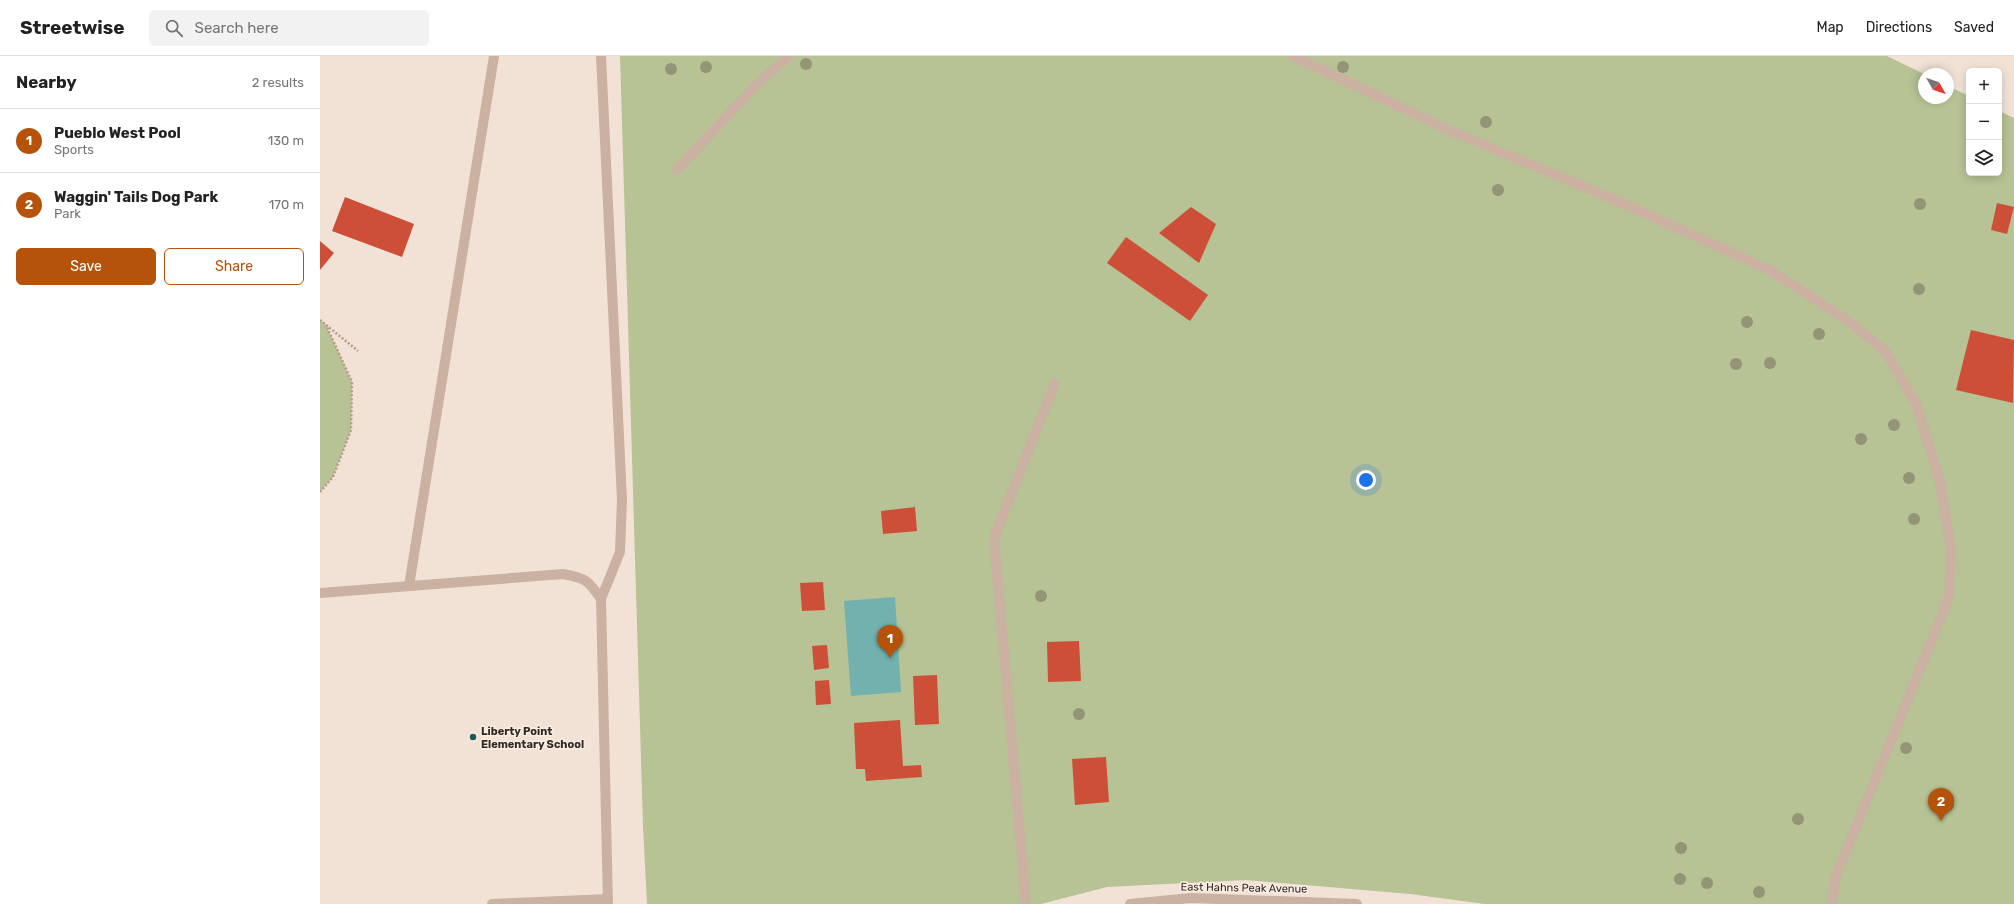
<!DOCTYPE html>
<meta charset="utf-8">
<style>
:root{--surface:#fff;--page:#f2f2f2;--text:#222;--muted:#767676;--line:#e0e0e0;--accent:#b45309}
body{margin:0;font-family:Rubik,sans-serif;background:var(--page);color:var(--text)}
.controls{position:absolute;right:12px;top:12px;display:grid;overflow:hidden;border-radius:6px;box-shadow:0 2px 10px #0003}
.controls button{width:36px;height:36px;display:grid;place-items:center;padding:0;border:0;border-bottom:1px solid var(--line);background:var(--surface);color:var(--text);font:20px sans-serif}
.compass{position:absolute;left:1598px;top:12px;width:36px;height:36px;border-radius:50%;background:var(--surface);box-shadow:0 2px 10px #0003;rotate:130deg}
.you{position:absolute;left:1046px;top:424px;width:14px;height:14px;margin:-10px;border:3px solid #fff;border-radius:50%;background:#1a73e8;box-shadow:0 0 0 6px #1a73e833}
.badge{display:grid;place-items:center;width:26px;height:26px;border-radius:50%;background:var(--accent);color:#fff;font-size:13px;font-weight:700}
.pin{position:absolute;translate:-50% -33px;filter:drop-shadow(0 1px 2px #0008)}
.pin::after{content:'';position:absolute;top:21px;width:14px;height:12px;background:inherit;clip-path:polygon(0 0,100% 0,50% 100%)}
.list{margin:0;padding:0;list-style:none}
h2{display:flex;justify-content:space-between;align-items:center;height:52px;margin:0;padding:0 16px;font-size:17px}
h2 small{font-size:13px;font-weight:400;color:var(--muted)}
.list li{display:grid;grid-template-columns:26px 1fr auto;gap:12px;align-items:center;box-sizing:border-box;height:64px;padding:0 16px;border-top:1px solid var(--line)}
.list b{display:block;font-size:15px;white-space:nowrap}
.list p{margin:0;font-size:13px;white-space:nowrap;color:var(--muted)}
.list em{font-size:13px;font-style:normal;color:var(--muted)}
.actions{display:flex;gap:8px;padding:12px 16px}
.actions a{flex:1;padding:9px 0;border:1px solid var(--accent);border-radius:6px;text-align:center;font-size:14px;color:var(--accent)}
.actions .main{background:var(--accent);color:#fff}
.icon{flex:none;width:22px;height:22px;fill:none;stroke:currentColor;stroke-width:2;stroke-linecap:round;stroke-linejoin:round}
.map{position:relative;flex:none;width:1694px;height:848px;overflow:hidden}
header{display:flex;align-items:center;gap:24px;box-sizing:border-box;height:56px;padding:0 20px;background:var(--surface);border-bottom:1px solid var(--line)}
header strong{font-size:19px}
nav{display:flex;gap:22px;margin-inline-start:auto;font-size:14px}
.search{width:280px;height:36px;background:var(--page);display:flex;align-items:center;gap:10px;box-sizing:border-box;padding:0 14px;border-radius:6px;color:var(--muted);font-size:15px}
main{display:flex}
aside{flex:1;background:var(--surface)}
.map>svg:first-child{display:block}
.green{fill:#b7c295}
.water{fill:#73b1ae}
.building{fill:#ce4f38}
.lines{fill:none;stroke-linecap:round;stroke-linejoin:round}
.path{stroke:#b69a8c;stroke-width:2.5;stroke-dasharray:2 2;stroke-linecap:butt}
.service{stroke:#cbb1a1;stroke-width:10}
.tertiary{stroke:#cbb1a1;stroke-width:10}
.tree{fill:#949476}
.poi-dot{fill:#185857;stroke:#faede2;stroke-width:1.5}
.labels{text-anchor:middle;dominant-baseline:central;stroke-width:3;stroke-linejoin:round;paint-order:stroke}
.poi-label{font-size:11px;font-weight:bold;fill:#342825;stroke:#faede2;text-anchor:start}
.street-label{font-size:11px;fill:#342825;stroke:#faede2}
</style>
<header>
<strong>Streetwise</strong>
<div class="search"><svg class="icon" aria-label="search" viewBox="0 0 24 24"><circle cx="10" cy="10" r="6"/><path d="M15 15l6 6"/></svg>Search here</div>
<nav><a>Map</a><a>Directions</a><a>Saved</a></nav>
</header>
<main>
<aside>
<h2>Nearby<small>2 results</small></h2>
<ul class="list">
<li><span class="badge">1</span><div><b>Pueblo West Pool</b><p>Sports</p></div><em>130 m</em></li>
<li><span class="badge">2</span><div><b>Waggin' Tails Dog Park</b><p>Park</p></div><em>170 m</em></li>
</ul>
<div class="actions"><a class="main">Save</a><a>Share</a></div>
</aside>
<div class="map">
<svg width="1694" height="848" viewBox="0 0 1694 848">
<rect width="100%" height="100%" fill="#f2e2d6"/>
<path class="green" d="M300,0H1567L1604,18V42H1628V30L1649,40V117H1679V55L1694,62V848H1165L1090,838L926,824L787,831L721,848H327L323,770Z
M0,264L6,269L32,326L31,374L13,421L0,436Z"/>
<path class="water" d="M575,541L581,636L531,640L524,545Z"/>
<path class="building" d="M25,141L94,168L82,201L12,175Z
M1677,147L1694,151L1687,178L1671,174Z
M871,151L896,168L879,207L839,177Z
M806,181L888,239L870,265L787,207Z
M0,185L14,197L0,214Z
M1651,274L1694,284L1693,347L1636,334Z
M595,451L597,475L563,478L561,455Z
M503,526L505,554L482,555L480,527Z
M759,585L761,625L728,626L727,586Z
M507,589L509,612L494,614L492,590Z
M617,619L619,668L595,669L593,620Z
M509,624L511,648L496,649L495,625Z
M580,664L583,710L601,709L602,721L546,725L545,713H536L534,667Z
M786,701L789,746L755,749L752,703Z"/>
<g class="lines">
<path class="path" d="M0,264L38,295
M0,436L13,421L31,374L32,326L6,269"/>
<path class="service" d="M281,0L302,444L300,496L281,543
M973,0L1131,75L1293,143L1450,214L1531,267L1566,296L1597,350L1620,426L1631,492L1629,542L1516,820L1512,848
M357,114L438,27L469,0
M89,530L174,0
M0,537L243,518C266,522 268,524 281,543L288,848
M172,848L288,843
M706,848L674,482L735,327"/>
<path class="tertiary" d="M810,848L871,842L1037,848"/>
</g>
<g class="tree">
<circle cx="486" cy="8" r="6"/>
<circle cx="386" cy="11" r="6"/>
<circle cx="1023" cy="11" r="6"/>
<circle cx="351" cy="13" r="6"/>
<circle cx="1166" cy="66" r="6"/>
<circle cx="1178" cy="134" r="6"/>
<circle cx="1600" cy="148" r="6"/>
<circle cx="1599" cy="233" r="6"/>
<circle cx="1427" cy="266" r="6"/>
<circle cx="1499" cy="278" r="6"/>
<circle cx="1450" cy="307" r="6"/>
<circle cx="1416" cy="308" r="6"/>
<circle cx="1574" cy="369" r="6"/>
<circle cx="1541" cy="383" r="6"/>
<circle cx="1589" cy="422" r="6"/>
<circle cx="1594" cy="463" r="6"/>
<circle cx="721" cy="540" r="6"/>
<circle cx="759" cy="658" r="6"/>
<circle cx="1586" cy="692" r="6"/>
<circle cx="1628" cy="749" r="6"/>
<circle cx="1478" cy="763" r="6"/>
<circle cx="1361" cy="792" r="6"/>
<circle cx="1360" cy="823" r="6"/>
<circle cx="1387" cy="827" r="6"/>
<circle cx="1439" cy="836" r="6"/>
</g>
<circle class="poi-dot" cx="153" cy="681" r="4"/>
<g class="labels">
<g class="poi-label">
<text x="161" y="675">Liberty Point<tspan x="161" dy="13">Elementary School</tspan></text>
</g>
<g class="street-label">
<text transform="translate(924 832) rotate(1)">East Hahns Peak Avenue</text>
</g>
</g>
</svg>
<div class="controls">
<button>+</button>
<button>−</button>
<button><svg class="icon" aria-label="layers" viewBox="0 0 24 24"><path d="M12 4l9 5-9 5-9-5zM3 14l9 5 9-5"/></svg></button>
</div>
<svg class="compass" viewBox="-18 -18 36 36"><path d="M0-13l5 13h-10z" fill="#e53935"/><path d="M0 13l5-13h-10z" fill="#767676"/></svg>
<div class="you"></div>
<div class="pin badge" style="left:570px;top:602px">1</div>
<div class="pin badge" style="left:1621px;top:765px">2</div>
</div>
</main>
